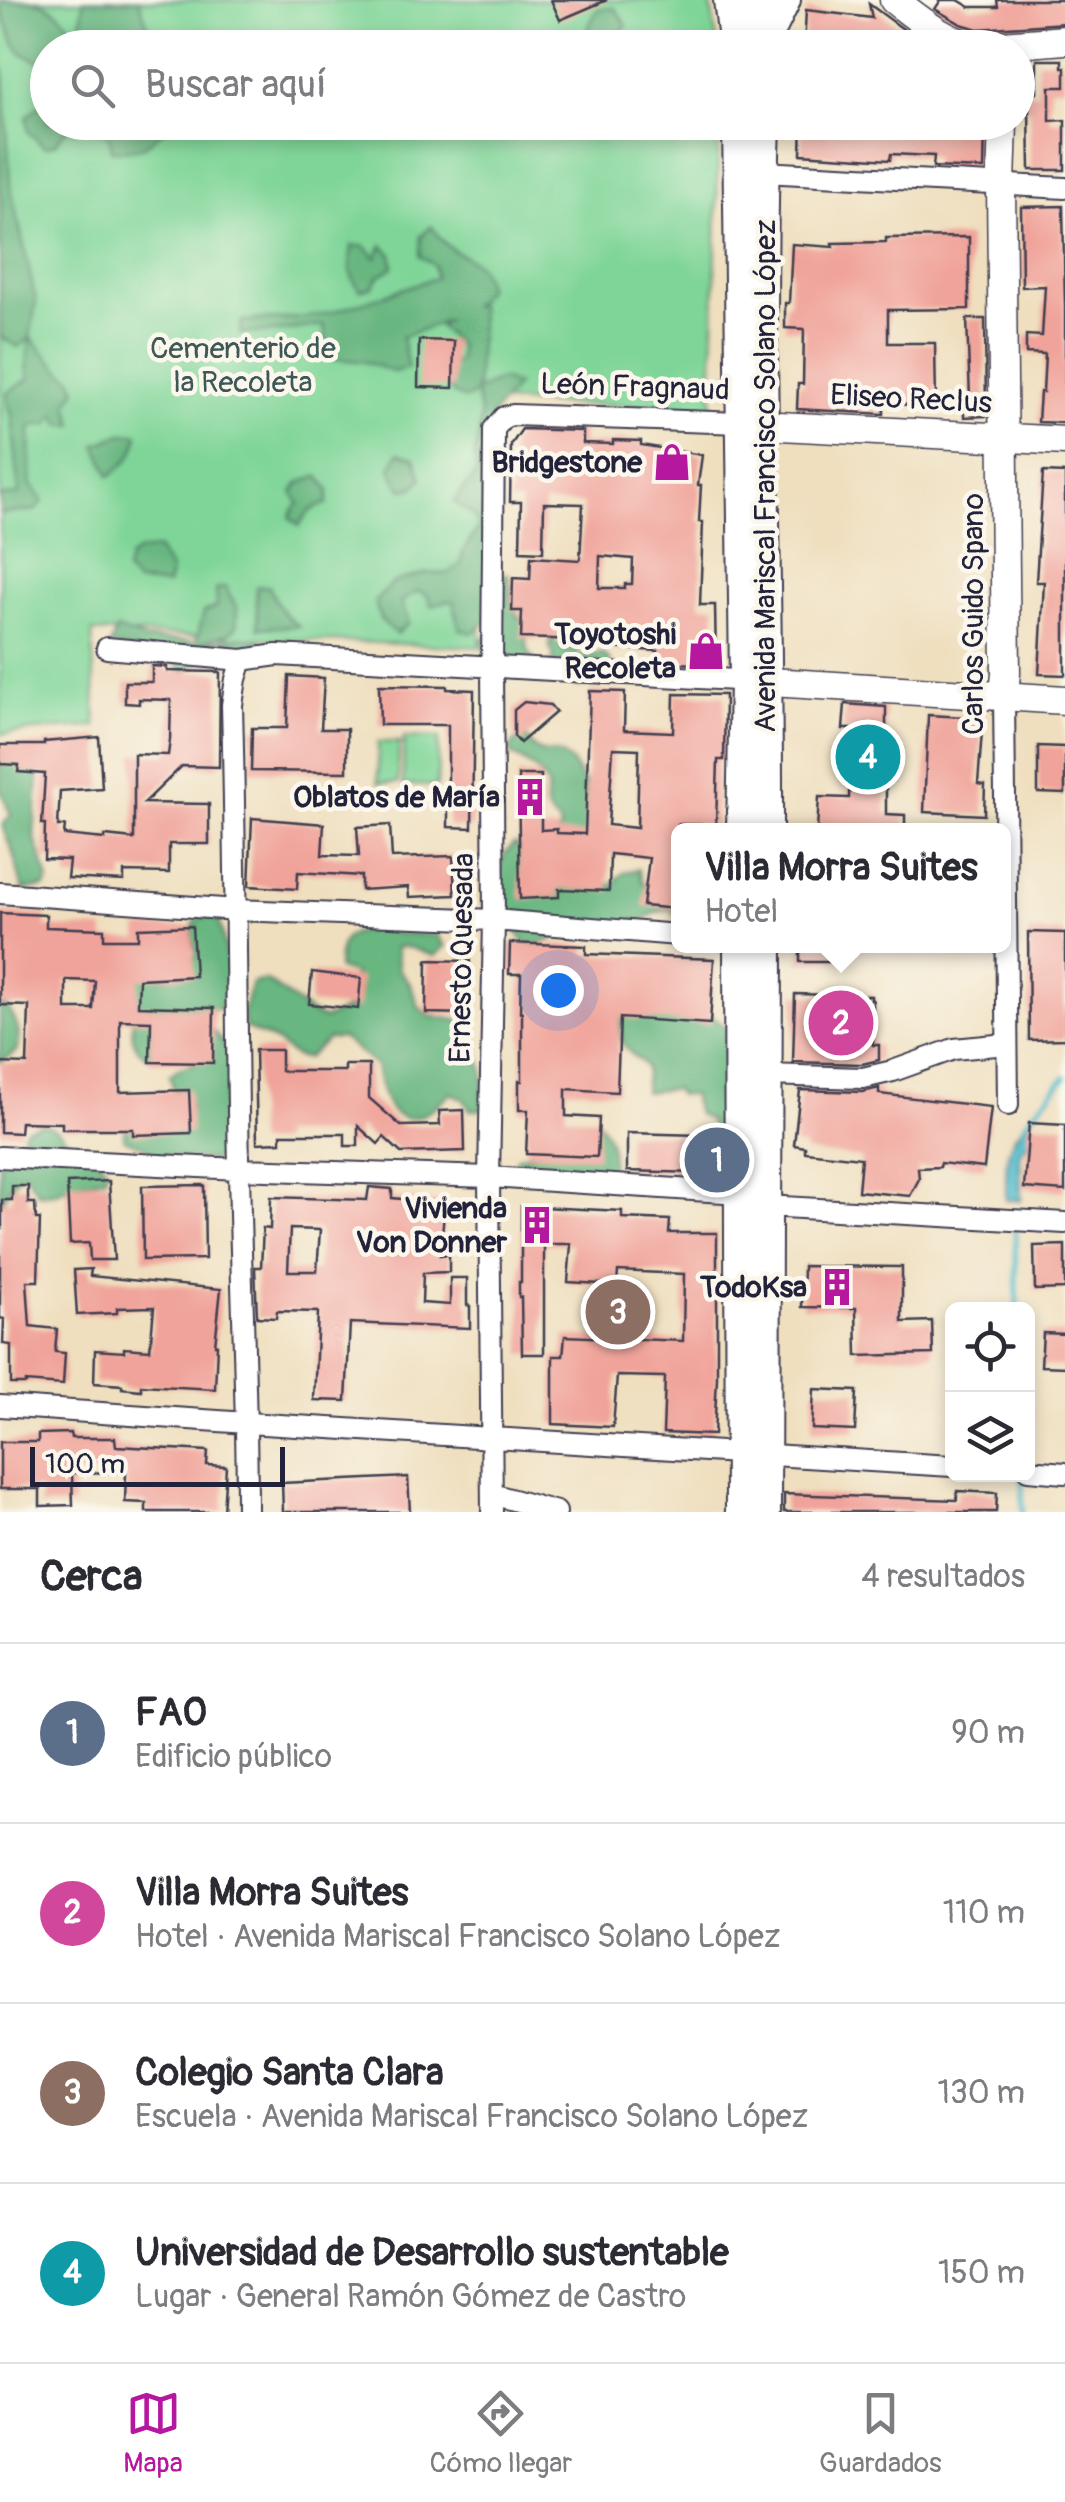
<!DOCTYPE html>
<html lang="es">
<meta charset="utf-8">
<style>
:root{--surface:#fff;--page:#f7f7f7;--text:#2b2b33;--muted:#7c7c81;--line:#e1e1e2;--accent:#b5179e}
body{margin:0;font-family:Pangolin,sans-serif;background:var(--page);color:var(--text)}
.controls{position:absolute;right:30px;bottom:30px;display:grid;overflow:hidden;border-radius:15px;box-shadow:0 5px 15px #0003}
.controls button{width:90px;height:90px;display:grid;place-items:center;padding:0;border:0;border-bottom:2px solid var(--line);background:var(--surface);color:var(--text);font:50px sans-serif}
.scale{position:absolute;left:30px;bottom:25px;width:255px;box-sizing:border-box;padding-left:10px;border:5px solid #22223b;border-top:0;font-size:28px;line-height:35px;white-space:nowrap;color:#22223b;-webkit-text-stroke:8px #fbf7ec;paint-order:stroke}
.you{position:absolute;left:558px;top:990px;width:35px;height:35px;margin:-25px;border:8px solid #fff;border-radius:50%;background:#1a73e8;box-shadow:0 0 0 15px #1a73e833}
.badge{display:grid;place-items:center;width:65px;height:65px;border-radius:50%;background:var(--accent);color:#fff;font-size:32px;font-weight:700}
.pin{position:absolute;translate:-50% -50%;border:5px solid #fff;box-shadow:0 2px 10px #0006}
.popup{position:absolute;left:671px;top:823px;width:340px;height:130px;box-sizing:border-box;display:grid;place-content:center;border-radius:15px;background:var(--surface);filter:drop-shadow(0 2px 8px #0005);font-size:32px;white-space:nowrap;color:var(--muted)}
.popup b{font-size:38px;color:var(--text)}
.popup::after{content:'';position:absolute;left:50%;top:100%;margin-left:-20px;border:20px solid transparent;border-top-color:var(--surface)}
.list{margin:0;padding:0;list-style:none}
h2{display:flex;justify-content:space-between;align-items:center;height:130px;margin:0;padding:0 40px;font-size:42px}
h2 small{font-size:32px;font-weight:400;color:var(--muted)}
.list li{display:grid;grid-template-columns:65px 1fr auto;gap:30px;align-items:center;box-sizing:border-box;height:180px;padding:0 40px;border-top:2px solid var(--line)}
.list b{display:block;font-size:38px;white-space:nowrap}
.list p{margin:0;font-size:32px;white-space:nowrap;color:var(--muted)}
.list em{font-size:32px;font-style:normal;color:var(--muted)}
.icon{flex:none;width:55px;height:55px;fill:none;stroke:currentColor;stroke-width:2;stroke-linecap:round;stroke-linejoin:round}
.map{position:relative;flex:none;width:1065px;height:1512px;overflow:hidden}
.search{position:absolute;background:var(--surface);box-shadow:0 5px 15px #0003;left:30px;right:30px;top:30px;height:110px;display:flex;align-items:center;gap:25px;box-sizing:border-box;padding:0 35px;border-radius:55px;color:var(--muted);font-size:38px}
.sheet{height:850px;background:var(--surface)}
nav{display:flex;justify-content:space-around;align-items:center;box-sizing:border-box;height:140px;border-top:2px solid var(--line);background:var(--surface);font-size:28px;color:var(--muted)}
nav a{display:grid;justify-items:center;gap:5px}
nav .on{color:var(--accent)}
.map>svg:first-child{display:block}
.green{fill:#7fd598;stroke:#507c6a;stroke-width:2.5}
.forest{fill:#67b680;stroke:#446c5e;stroke-width:2.5}
.water{fill:#4fbbcb;stroke:#386e83;stroke-width:2.5}
.lines{fill:none;stroke-linecap:round;stroke-linejoin:round}
.stream{stroke:#4fbbcb;stroke-width:5}
.building{fill:#f0a39a;fill-rule:evenodd}
.minor-casing{stroke:#413e4f;stroke-width:24}
.major-casing{stroke:#413e4f;stroke-width:31}
.highway-casing{stroke:#413e4f;stroke-width:34}
.minor{stroke:#fff;stroke-width:20}
.major{stroke:#fff;stroke-width:28}
.highway{stroke:#fff;stroke-width:30}
.labels{text-anchor:middle;dominant-baseline:central;stroke-width:9;stroke-linejoin:round;paint-order:stroke}
.park-label{font-size:30px;fill:#3e5857;stroke:#fbf7ec}
.street-label{font-size:30px;fill:#22223b;stroke:#fbf7ec}
.poi-label{font-size:30px;font-weight:bold;fill:#22223b;stroke:#fbf7ec;text-anchor:end}
</style>
<div class="map">
<svg width="1065" height="1512" viewBox="0 0 1065 1512">
<rect width="100%" height="100%" fill="#fbf7ec"/>
<filter id="ink" filterUnits="userSpaceOnUse"><feTurbulence type="fractalNoise" baseFrequency=".01" numOctaves="2"/><feDisplacementMap in="SourceGraphic" scale="20" xChannelSelector="R" yChannelSelector="G"/><feConvolveMatrix kernelMatrix="1 2 1 2 8 2 1 2 1" color-interpolation-filters="sRGB"/></filter>
<filter id="wash" filterUnits="userSpaceOnUse"><feTurbulence type="fractalNoise" baseFrequency=".0048" numOctaves="4" result="noise"/><feDisplacementMap in="SourceGraphic" scale="40" xChannelSelector="R" yChannelSelector="G"/><feGaussianBlur stdDeviation="2.25" result="paint"/><feColorMatrix in="noise" values="0 0 0 0 0 0 0 0 0 0 0 0 0 0 0 0 0 1.4 0 .05"/><feComposite in="paint" operator="in"/></filter>
<g filter="url(#wash)">
<rect width="100%" height="100%" fill="#efdfbf"/>
<path class="green" d="M0,0H710L718,47L48,48V122L719,123L712,408L495,402L481,412L480,647L92,632L96,726L0,734Z
M404,737L439,738L437,786L403,785Z
M378,742H399L398,783H378Z"/>
<path class="forest" d="M0,0C47,0 47,0 79,34L85,29L81,24L84,0H139L149,30L128,47H81L78,35L69,47L48,48L47,64C18,54 17,52 7,25C3,15 0,11 0,0Z
M615,8L627,26L618,34L607,38L587,29L598,9Z
M0,56L4,72L10,184L36,301L30,337C41,348 59,372 71,377L77,389L68,403L74,425L60,424L56,414L49,424L30,426L31,484L43,501L36,510L0,514V497L19,494L12,415L7,403V393L29,379L27,364L30,339L18,347L0,336Z
M40,105L47,106L48,122H165L167,126C148,147 140,152 112,150L109,136L95,125L67,129L55,144L44,147L29,132L27,117Z
M431,226C436,232 442,241 448,246C470,264 479,254 487,287L471,307L478,303L480,326L476,391L501,379L517,385L492,415L489,435V620L472,633L460,629L455,612V602L448,601L431,606L428,596L418,591L401,602L409,623L396,634L380,619L375,601L394,582L426,573L446,574L461,564L463,552L480,525L470,513L454,502L477,473L475,456L481,417L476,393L466,399L454,394L440,377L459,359V346L439,326L448,320L402,337L408,368L393,372L366,362L329,358L324,325L275,332L240,334L242,321C266,319 289,320 314,316C356,308 395,289 436,278L434,265L420,256L421,236Z
M382,245L392,254L393,267L379,276L372,287L360,290C348,275 349,264 352,246H365L376,258Z
M122,434H138C135,457 127,462 110,476L96,445Z
M398,453L415,458L422,479L412,489H403L396,481L391,468Z
M319,476L329,490L327,504C313,507 306,513 299,526L290,517L295,507L299,504L293,492L299,483Z
M157,549L171,571L167,585L137,583L126,571L130,557L139,551Z
M508,574L513,609L524,624L528,650L538,669L529,679L524,671L510,657L486,659L482,640L491,631L502,575Z
M269,586C276,603 283,615 298,626L258,628L256,587Z
M225,587L237,609L236,628L227,634L200,642L230,640L241,637L262,642L267,651L202,661L184,671L166,656L110,646L117,629L145,639L196,642L204,612L217,607L216,589Z
M583,629L577,653L585,656L602,653L609,659L613,673L609,682L576,687L566,676L550,668L554,656L550,648V637L564,650H571L567,640Z
M519,737H526C543,765 550,743 570,761C576,767 579,777 585,783L584,791L591,804L590,834L557,837C565,820 554,823 547,810C543,800 549,795 547,786C543,772 524,761 511,755L510,748Z
M0,754L39,768L34,836L49,880L45,887L23,890L12,850L2,826L11,815L0,789Z
M514,844L582,885L610,886L625,872L638,869L643,883L657,884L678,894V923L671,909L658,912L631,926L578,928L539,944L525,943C509,925 492,881 503,857C506,852 511,847 514,844Z
M216,916C224,931 231,977 228,993C226,1001 224,1002 220,1008L213,1009L154,1058C131,1056 128,1026 137,1008L114,965L154,975L160,978L173,976L194,959L197,953C193,943 187,924 201,917C202,917 215,916 216,916Z
M383,928L396,933L437,935L445,946L435,956C420,953 411,945 396,947L399,970L409,982L419,1007L429,1016L457,1020L468,1029L483,1068L484,1109L470,1110L463,1098L450,1093C441,1101 429,1114 417,1117C386,1125 380,1087 376,1066L342,1038L328,1039L307,1058C286,1057 286,1045 269,1038C260,1034 253,1033 245,1027L243,1012L252,983L266,980L311,1013L324,1019C348,1007 373,1007 352,973L338,969C339,933 349,931 383,928Z
M0,1005L7,1007C15,1018 24,1038 16,1051C13,1055 3,1060 0,1062Z
M707,1013L725,1026L730,1165L723,1164L711,1152L710,1121L697,1114L692,1095H678L674,1089L644,1092L646,1071L644,1064C621,1046 622,1047 619,1016Z
M214,1032L223,1042L231,1064L228,1137L226,1152L223,1155L212,1161L155,1155L144,1146L124,1139V1132L131,1128L188,1114C194,1100 185,1094 173,1088L170,1075C180,1064 196,1067 206,1058L209,1037Z
M597,1121C612,1136 615,1157 608,1177L517,1169L515,1162L519,1156L539,1153Z
M40,1124C57,1126 64,1135 73,1149L93,1153L107,1170L105,1177C97,1180 88,1179 80,1183C65,1188 54,1195 38,1193L27,1176L20,1173L0,1203V1150L24,1155L26,1148L23,1134L26,1128Z"/>
<path class="water" d="M1029,1123L1031,1139L1020,1152L1021,1200H1006C1007,1171 1001,1140 1029,1123Z"/>
<g class="lines">
<path class="stream" d="M1023,1128L1027,1121L1065,1077
M1015,1228L1017,1310
M1022,1475L1023,1512"/>
</g>
<g id="blocks">
<path class="building" d="M551,0H607L560,20Z
M941,0H958L970,7H998L997,0H1065V23L978,29L961,24L935,9Z
M869,4L929,48H804L806,10L872,18Z
M1037,60H1062V67H1065V87H1050V121L1065,120V170H1030L1029,109H1024V93H1037Z
M802,122H985L984,169L933,167L934,156L891,154L890,160L801,154Z
M1063,206L1065,308V423L1038,422L1040,392H1043L1045,354L1026,353V335L1042,336L1045,286L1022,287L1021,207Z
M969,237V309L888,310V343H935L936,404L884,405V414L797,409L798,384H803L804,329L785,328V303H789L792,244L833,247L832,243L886,242V238Z
M967,319H985L986,416L964,417L963,399H970Z
M419,340L454,341L453,388L418,387Z
M522,429L583,431V443L613,444V440L641,441V445L702,455L698,485H701L699,522H703L700,605H715L716,665L658,662V651L610,648V641L521,638L522,611H512L513,578L530,579L531,557L580,560L583,504L544,503L543,552L520,551L521,502H510L511,445ZM600,556L633,559L632,584H625V588H599Z
M1043,472L1065,473V675L1039,674L1044,582H1036Z
M152,666L167,667V671L220,672L219,767L182,766L144,803L209,804V844H169V873L124,872V881L67,878L69,860L44,859L45,824H42L45,774L18,772L19,765L0,764V745H44V742L99,737L102,788L60,791L58,826H65L64,835L105,839V836L134,839V754L168,755L170,740L171,700L139,699V704L125,703V682H152Z
M289,676L324,678L321,729H347V772L251,771L252,728H287Z
M379,685L447,686V689L474,690L472,828L448,827V725H380Z
M590,691L625,692L624,730L673,732L674,694L725,695L724,760H718L716,825L678,824V909L643,906L649,858L610,854L609,891L559,889V897L520,899L518,775H541V830L557,829V833L585,834ZM613,748L639,749L637,828L608,825Z
M524,702L550,705L556,712L520,743L514,736V710Z
M845,704L886,707V814L905,815V830H817L819,797L849,798L851,729H843Z
M928,715L983,718L978,784L985,785L984,815L924,812Z
M1038,746L1065,747V794L1038,793Z
M252,818L324,824L322,855L359,856L357,827L390,825L392,858L453,856L455,895L409,897L408,887L361,890V876L298,872L297,889L249,886Z
M0,913L46,915V927L104,929V939H138V928L192,926L195,976L139,979L138,1006L214,1008L213,1063L150,1062L151,1021L120,1020V1092L189,1090L191,1133L133,1135V1129H62V1123L21,1122L20,1133L0,1132V1063L27,1064L29,1006L0,1005ZM66,980L95,981L93,1009H66Z
M1028,932L1065,933V1039L1029,1040Z
M510,943L586,946V954L714,959L710,1024L620,1018L617,1092L566,1089V1116L599,1118L597,1157L526,1154L528,1110H519V1081H522V1012H520L521,974H509Z
M800,946H847L846,962H800Z
M427,960L470,961L469,1014L426,1013Z
M312,972L361,978L358,1009L309,1004Z
M795,994L871,996V1000H873V1045H879V1060L862,1064L793,1062Z
M255,1050H281V1071H345V1065H369V1098L401,1126L440,1125L439,1111L464,1110L465,1151L401,1153L384,1137L378,1144L358,1126V1146H345V1134H281V1142L257,1143Z
M879,1088V1094L991,1107L984,1168L941,1163L940,1167L918,1168L919,1179L910,1196L858,1191L861,1158L805,1152V1147L794,1145L800,1090L863,1092Z
M1029,1123L1065,1125V1191L1024,1188Z
M627,1133L700,1135L699,1173L627,1171Z
M109,1181L114,1260H90L89,1243L70,1244L67,1183Z
M204,1185L205,1259L143,1260L142,1186Z
M12,1186H28V1203H35L36,1219H40L38,1281H27L30,1326L57,1329L55,1352L65,1353L63,1385L26,1382V1384H11V1345L3,1344L4,1319L0,1318V1229H2V1200H12Z
M369,1187L392,1189V1198L445,1203L440,1255L449,1254V1272L423,1273L422,1303L450,1305V1278H467V1305L470,1306V1328L350,1323L346,1401L314,1400L318,1312L277,1311L276,1318L257,1317L255,1267H261L263,1228L270,1229L271,1197L367,1200ZM290,1229L320,1230L317,1271H288Z
M521,1206L622,1211V1218L670,1220L669,1233H717V1378L714,1435L663,1433L665,1377L617,1376L613,1427L553,1424V1356H563L565,1336L683,1341L684,1274L618,1271L617,1285L568,1282L571,1244H544V1354H522L521,1297H519V1282H521Z
M1065,1245V1289L1035,1290L1034,1246Z
M803,1266L902,1267V1322L932,1321L933,1354L857,1356L856,1308L802,1307Z
M91,1269L90,1276L221,1289L215,1345H217L215,1389L141,1385V1390L122,1388V1385L94,1383L95,1350L124,1352V1348L150,1350L154,1307L117,1308V1313L77,1315L74,1270Z
M1043,1333L1065,1334V1367L1041,1366Z
M814,1389L857,1391L855,1431L812,1429Z
M70,1433L71,1438H115L116,1446L208,1451L207,1465L226,1466L223,1512H146V1503L125,1502L126,1472L72,1473L73,1505L40,1506V1489H0V1442H38V1434Z
M408,1477L410,1512H283L282,1483Z
M957,1491L997,1493L996,1512H784V1494L957,1500Z"/>
</g>
</g>
<g filter="url(#ink)">
<use href="#blocks" fill-opacity="0" stroke="#413e4f" stroke-width="2.5"/>
<g class="lines">
<g class="minor-casing">
<path id="minor" d="M763,172L1065,188
M107,648L242,660L277,655L754,681
M242,660L236,679L232,705C236,859 236,1014 239,1169C241,1284 247,1398 247,1512
M1004,694L1008,1105
M0,893L237,910L494,920L678,935
M766,1075L863,1078L893,1071L954,1049L1007,1044
M0,1157L239,1169L489,1177L740,1193
M766,1206L1065,1223
M0,1406L247,1423L952,1466
M1028,1470L1065,1473
M492,1494L556,1512
M492,1512L489,1177L494,920L492,668L494,429L504,417L513,415L741,423"/>
</g>
<g class="major-casing">
<path id="major" d="M894,0C919,19 945,42 977,47L1065,40
M1003,122L1001,184L1006,673L1004,694
M743,424L1065,441
M754,681L1065,700"/>
</g>
<g class="highway-casing">
<path id="highway" d="M729,0L735,48
M754,0L760,48
M769,48V33L785,0
M738,122L745,681L742,830
M765,122C757,359 768,594 767,830
M739,946L741,1512
M765,1512L767,946"/>
</g>
<use href="#minor" class="minor"/>
<use href="#major" class="major"/>
<use href="#highway" class="highway"/>
</g>
</g>
<defs>
<g id="shop-bare" transform="scale(3)"><path d="M-5-2.5h2.3a2.7 3.5 0 0 1 5.4 0H5L5.5 6h-11ZM-1.5-2.5h3a1.5 2.3 0 0 0-3 0Z" fill="#b5179e" stroke="#fbf7ec" stroke-width="2.5" paint-order="stroke"/></g>
<g id="building-bare" transform="scale(3)"><path d="M-4-6H4V6H1V3H-1V6H-4ZM-2.5-4.3h1.7v1.8h-1.7ZM.8-4.3h1.7v1.8H.8ZM-2.5-1h1.7V.8h-1.7ZM.8-1h1.7V.8H.8Z" fill="#b5179e" stroke="#fbf7ec" stroke-width="2.5" paint-order="stroke"/></g>
</defs>
<g fill-rule="evenodd">
<use href="#shop-bare" x="672" y="462"/>
<use href="#shop-bare" x="706" y="651"/>
<use href="#building-bare" x="530" y="797"/>
<use href="#building-bare" x="537" y="1225"/>
<use href="#building-bare" x="837" y="1287"/>
</g>
<g class="labels">
<g class="park-label">
<text x="243" y="348">Cementerio de<tspan x="243" dy="34">la Recoleta</tspan></text>
</g>
<g class="street-label">
<text transform="translate(635 387) rotate(2)">León Fragnaud</text>
<text transform="translate(911 399) rotate(3)">Eliseo Reclus</text>
<text transform="translate(765 476) rotate(-90)">Avenida Mariscal Francisco Solano López</text>
<text transform="translate(973 614) rotate(-90)">Carlos Guido Spano</text>
<text transform="translate(462 958) rotate(-89)">Ernesto Quesada</text>
</g>
<g class="poi-label">
<text x="642" y="462">Bridgestone</text>
<text x="676" y="634">Toyotoshi<tspan x="676" dy="34">Recoleta</tspan></text>
<text x="500" y="797">Oblatos de María</text>
<text x="507" y="1208">Vivienda<tspan x="507" dy="34">Von Donner</tspan></text>
<text x="807" y="1287">TodoKsa</text>
</g>
</g>
</svg>
<div class="controls">
<button><svg class="icon" aria-label="locate" viewBox="0 0 24 24"><circle cx="12" cy="12" r="6"/><path d="M12 2v4M12 18v4M2 12h4M18 12h4"/></svg></button>
<button><svg class="icon" aria-label="layers" viewBox="0 0 24 24"><path d="M12 4l9 5-9 5-9-5zM3 14l9 5 9-5"/></svg></button>
</div>
<div class="scale">100 m</div>
<div class="you"></div>
<div class="pin badge" style="left:717px;top:1160px;background:#5c6f8a">1</div>
<div class="pin badge" style="left:841px;top:1023px;background:#d1479c">2</div>
<div class="popup"><b>Villa Morra Suites</b>Hotel</div>
<div class="pin badge" style="left:618px;top:1312px;background:#8d6e63">3</div>
<div class="pin badge" style="left:868px;top:757px;background:#0f9aa8">4</div>
<div class="search"><svg class="icon" aria-label="search" viewBox="0 0 24 24"><circle cx="10" cy="10" r="6"/><path d="M15 15l6 6"/></svg>Buscar aquí</div>
</div>
<section class="sheet">
<h2>Cerca<small>4 resultados</small></h2>
<ul class="list">
<li><span class="badge" style="background:#5c6f8a">1</span><div><b>FAO</b><p>Edificio público</p></div><em>90 m</em></li>
<li><span class="badge" style="background:#d1479c">2</span><div><b>Villa Morra Suites</b><p>Hotel · Avenida Mariscal Francisco Solano López</p></div><em>110 m</em></li>
<li><span class="badge" style="background:#8d6e63">3</span><div><b>Colegio Santa Clara</b><p>Escuela · Avenida Mariscal Francisco Solano López</p></div><em>130 m</em></li>
<li><span class="badge" style="background:#0f9aa8">4</span><div><b>Universidad de Desarrollo sustentable</b><p>Lugar · General Ramón Gómez de Castro</p></div><em>150 m</em></li>
</ul>
</section>
<nav>
<a class="on"><svg class="icon" aria-label="map" viewBox="0 0 24 24"><path d="M3 6l6-2 6 2 6-2v14l-6 2-6-2-6 2zM9 4v14M15 6v14"/></svg>Mapa</a>
<a><svg class="icon" aria-label="directions" viewBox="0 0 24 24"><path d="M12 3l9 9-9 9-9-9zM9 14v-3h6M13 9l2 2-2 2"/></svg>Cómo llegar</a>
<a><svg class="icon" aria-label="saved" viewBox="0 0 24 24"><path d="M7 4h10v16l-5-4-5 4z"/></svg>Guardados</a>
</nav>
